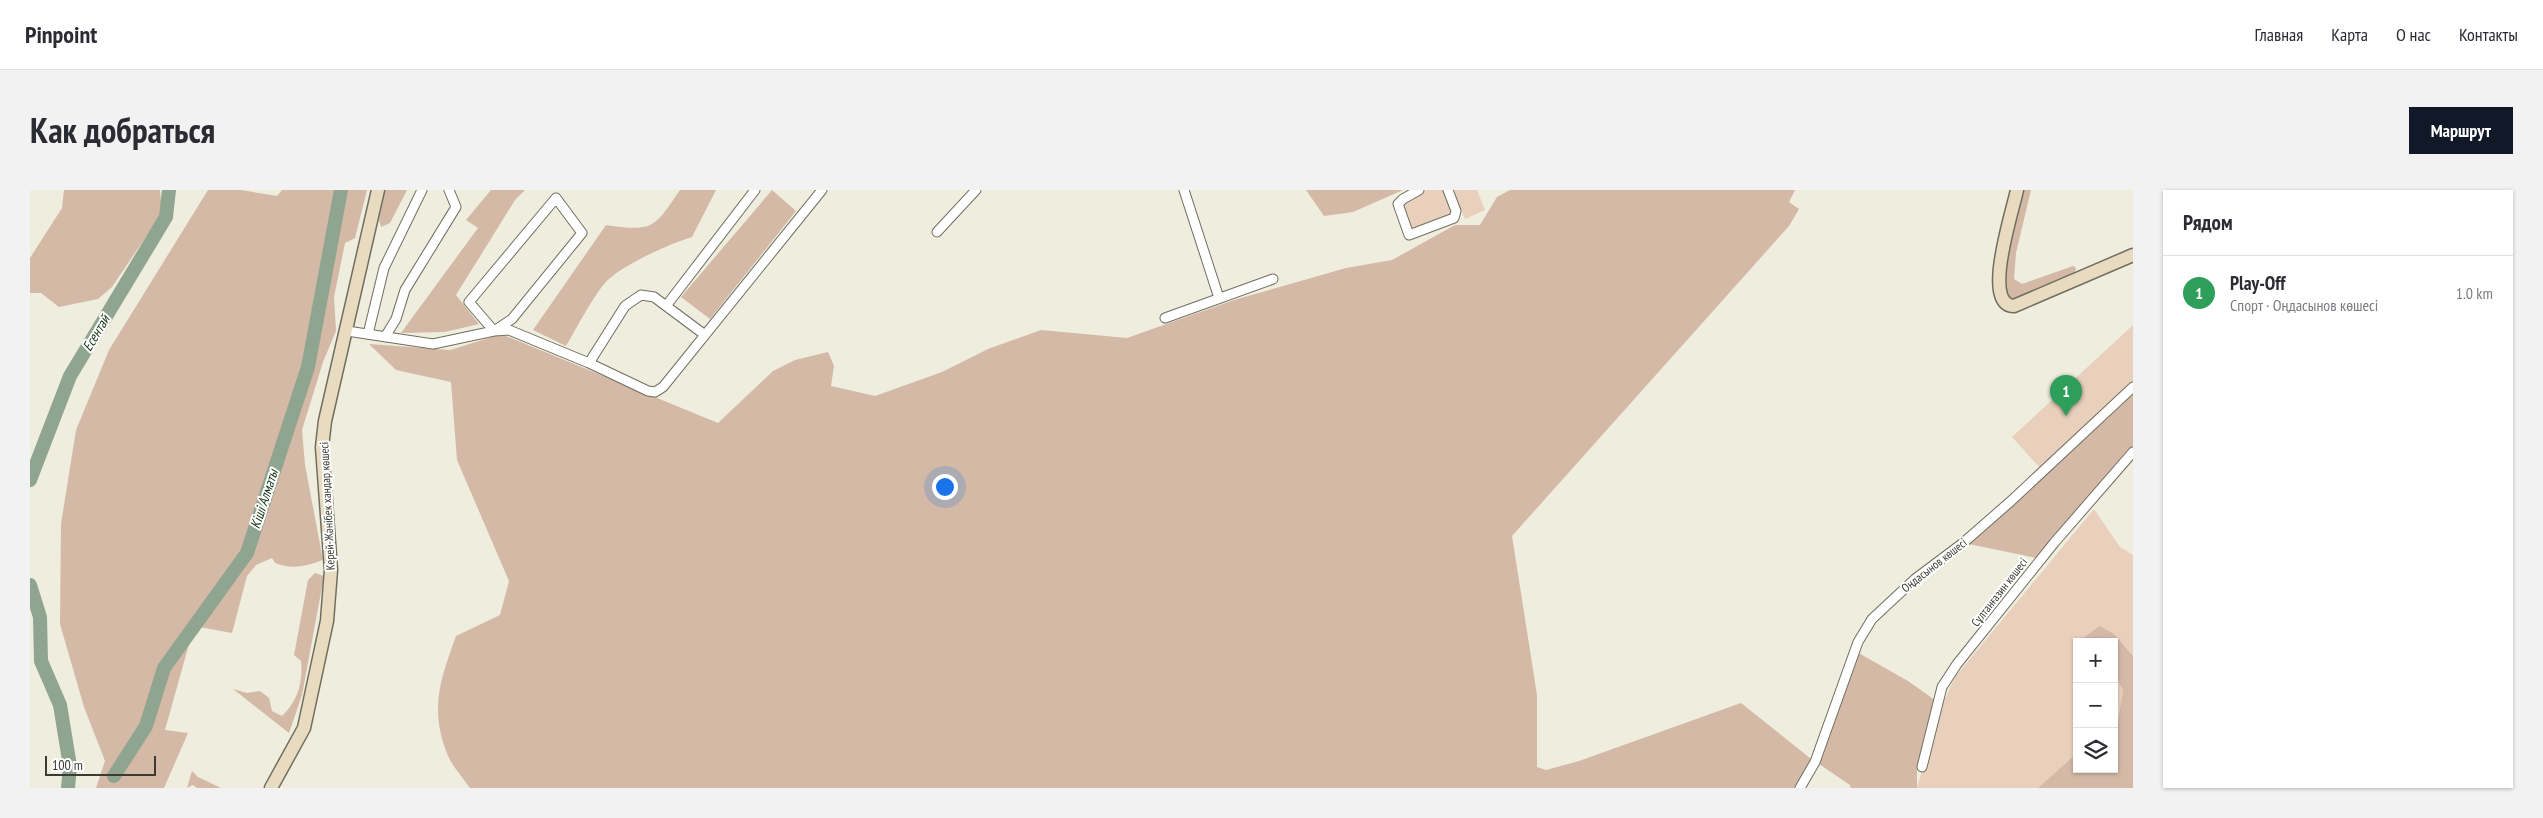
<!DOCTYPE html>
<html lang="ru">
<meta charset="utf-8">
<style>
:root{--surface:#fff;--page:#f2f2f3;--text:#2b2b33;--muted:#7c7c81;--line:#e1e1e2;--accent:#111827}
body{margin:0;font-family:"PT Sans Narrow",sans-serif;background:var(--page);color:var(--text)}
.controls{position:absolute;right:15px;bottom:15px;display:grid;overflow:hidden;border-radius:0px;box-shadow:0 1px 4px #0004}
.controls button{width:45px;height:45px;display:grid;place-items:center;padding:0;border:0;border-bottom:1px solid var(--line);background:var(--surface);color:var(--text);font:25px sans-serif}
.scale{position:absolute;left:15px;bottom:12px;width:111px;box-sizing:border-box;padding-left:5px;border:2px solid #3b3b34;border-top:0;font-size:14px;line-height:18px;white-space:nowrap;color:#3b3b34;-webkit-text-stroke:4px #fff;paint-order:stroke}
.you{position:absolute;left:914px;top:296px;width:18px;height:18px;margin:-12px;border:4px solid #fff;border-radius:50%;background:#1a73e8;box-shadow:0 0 0 8px #1a73e833}
.badge{display:grid;place-items:center;width:32px;height:32px;border-radius:50%;background:var(--accent);color:#fff;font-size:16px;font-weight:700}
.pin{position:absolute;translate:-50% -41px;filter:drop-shadow(0 1px 2px #0008)}
.pin::after{content:'';position:absolute;top:26px;width:18px;height:15px;background:inherit;clip-path:polygon(0 0,100% 0,50% 100%)}
.list{margin:0;padding:0;list-style:none}
h2{display:flex;justify-content:space-between;align-items:center;height:65px;margin:0;padding:0 20px;font-size:21px}
h2 small{font-size:16px;font-weight:400;color:var(--muted)}
.list li{display:grid;grid-template-columns:32px 1fr auto;gap:15px;align-items:center;box-sizing:border-box;height:75px;padding:0 20px;border-top:1px solid var(--line)}
.list b{display:block;font-size:19px;white-space:nowrap}
.list p{margin:0;font-size:16px;white-space:nowrap;color:var(--muted)}
.list em{font-size:16px;font-style:normal;color:var(--muted)}
.icon{flex:none;width:28px;height:28px;fill:none;stroke:currentColor;stroke-width:2;stroke-linecap:round;stroke-linejoin:round}
.map{position:relative;flex:none;width:2103px;height:598px;overflow:hidden;border-radius:0px}
header{display:flex;align-items:center;gap:30px;box-sizing:border-box;height:70px;padding:0 25px;background:var(--surface);border-bottom:1px solid var(--line)}
header strong{font-size:24px}
nav{display:flex;gap:28px;margin-inline-start:auto;font-size:18px}
.intro{display:flex;align-items:center;justify-content:space-between;box-sizing:border-box;height:120px;padding:0 30px}
h1{margin:0;font-size:35px}
.button{padding:12px 22px;border-radius:0px;background:var(--accent);color:#fff;font-size:18px;font-weight:700}
main{display:flex;gap:30px;padding:0 30px}
aside{flex:1;background:var(--surface);border-radius:0px;box-shadow:0 1px 4px #0004}
.map>svg:first-child{display:block}
.green{fill:#e9d0bd}
.forest{fill:#d3b9a6}
.lines{fill:none;stroke-linecap:round;stroke-linejoin:round}
.river{stroke:#90a58f;stroke-width:14}
.street-casing{stroke:#706e60;stroke-width:11}
.secondary-casing{stroke:#706e60;stroke-width:15}
.street{stroke:#fff;stroke-width:9}
.secondary{stroke:#e9dbbf;stroke-width:12}
.labels{text-anchor:middle;dominant-baseline:central;stroke-width:4;stroke-linejoin:round;paint-order:stroke}
.street-label{font-size:12px;fill:#3b3b34;stroke:#fff}
.water-label{font-size:14px;font-style:italic;fill:#123412;stroke:#fff}
</style>
<header>
<strong>Pinpoint</strong>
<nav><a>Главная</a><a>Карта</a><a>О нас</a><a>Контакты</a></nav>
</header>
<div class="intro"><h1>Как добраться</h1><a class="button">Маршрут</a></div>
<main>
<div class="map">
<svg width="2103" height="598" viewBox="0 0 2103 598">
<rect width="100%" height="100%" fill="#efeddd"/>
<path class="green" d="M1397,0H1415L1423,20L1419,27L1382,40L1373,14Z
M1422,0H1447L1455,20L1435,29Z
M2103,135V193L2011,279L1982,247Z
M2064,319L2090,357L2103,365V466L2084,444L2053,448L2054,452H2047V563L2008,598H1887C1897,561 1908,521 1925,487Z
M2084,483L2093,500L2087,538H2084Z"/>
<path class="forest" d="M34,0H130L132,23L82,97L68,109L29,117L11,103H0V68L32,18Z
M178,0H211L247,6L252,0H337L325,48L315,53L304,107L306,141L293,172L272,240L275,275L293,370C276,376 263,380 245,373L242,368L226,375L217,386L202,443L164,436L135,540L158,543L134,598H66L75,571L54,517L30,434L31,334L46,240L79,160Z
M355,0H377L360,33L351,37L349,30Z
M461,0H495L485,10L426,105L449,134L415,142L371,143L448,38L436,30Z
M650,0H686L662,47C639,54 589,76 574,94C559,113 548,136 536,156L503,140L576,35C624,42 624,38 650,0Z
M742,0L766,21L680,129L651,107Z
M1276,0H1373L1323,22L1294,26Z
M1480,0H1765L1759,12L1769,19L1759,36L1482,346L1507,505V577L1516,580L1549,571L1711,513L1785,572L1825,461L1878,491L1909,513L1892,577L1887,575V598H1821L1820,595L1786,572L1766,598H440C433,588 423,577 418,566C399,519 410,491 426,446L470,425L479,391L427,270L421,192L366,180L339,154L420,160L465,146H476L688,233L743,181L765,170L798,162L804,176L801,196L845,206L912,182L958,159L1011,140L1097,148L1204,110L1316,78L1362,70L1425,35H1450L1467,7Z
M1990,0H2001L1986,63L1984,89L1992,94L2043,76L2046,78L2045,82C2024,93 2003,104 1980,110L1973,92Z
M2103,197V262L2011,369L1929,352L1981,311Z
M285,383L294,386L272,505L259,543L203,499L217,503L230,501L239,508L242,521L252,526C268,511 273,493 271,471L264,465L278,390Z
M2070,436L2084,444L2103,466V598H2008L2047,563V579H2084V538L2087,537L2093,500L2084,483V452H2054L2053,448Z
M162,581L168,587L191,598H167L163,595L157,598Z"/>
<g class="lines">
<path class="river" d="M0,290L40,186L136,27L139,0
M0,395L10,427L11,471L30,515L40,576L38,598
M84,586L116,536L134,478L217,363L278,177L311,0"/>
<g class="street-casing">
<path id="street" d="M1154,0L1189,108
M1389,0L1373,9L1368,14L1379,45L1424,28L1426,21L1418,0
M526,8L552,43L482,129L464,141L439,112Z
M907,42L946,0
M636,116L725,0
M1135,128L1243,89
M317,141L403,154L464,141L479,140L559,173L618,201L625,202L633,197L792,0
M338,144L354,78L392,0
M355,147L366,129L375,100L426,17L419,0
M559,173L595,116L611,105L624,107L675,145
M1892,577L1912,497L1927,474L2024,353L2103,262
M1770,598L1785,572L1828,452L1842,429L1885,389L1933,353L1981,311L2103,197"/>
</g>
<g class="secondary-casing">
<path id="secondary" d="M1987,0C1983,20 1951,116 1984,116L2103,65
M241,598L274,538L297,431L301,380L292,257L295,231L348,0"/>
</g>
<use href="#street" class="street"/>
<use href="#secondary" class="secondary"/>
</g>
<g class="labels">
<g class="street-label">
<text transform="translate(297 316) rotate(-93)">Керей-Жәнібек хандар көшесі</text>
<text transform="translate(1904 375) rotate(-38)">Оңдасынов көшесі</text>
<text transform="translate(1969 402) rotate(-52)">Сұлтанғазин көшесі</text>
</g>
<g class="water-label">
<text transform="translate(66 143) rotate(-59)">Есентай</text>
<text transform="translate(234 309) rotate(-72)">Кіші Алматы</text>
</g>
</g>
</svg>
<div class="controls">
<button>+</button>
<button>−</button>
<button><svg class="icon" aria-label="layers" viewBox="0 0 24 24"><path d="M12 4l9 5-9 5-9-5zM3 14l9 5 9-5"/></svg></button>
</div>
<div class="scale">100 m</div>
<div class="you"></div>
<div class="pin badge" style="left:2036px;top:226px;background:#2e9e5b">1</div>
</div>
<aside>
<h2>Рядом<small></small></h2>
<ul class="list">
<li><span class="badge" style="background:#2e9e5b">1</span><div><b>Play-Off</b><p>Спорт · Оңдасынов көшесі</p></div><em>1.0 km</em></li>
</ul>
</aside>
</main>
